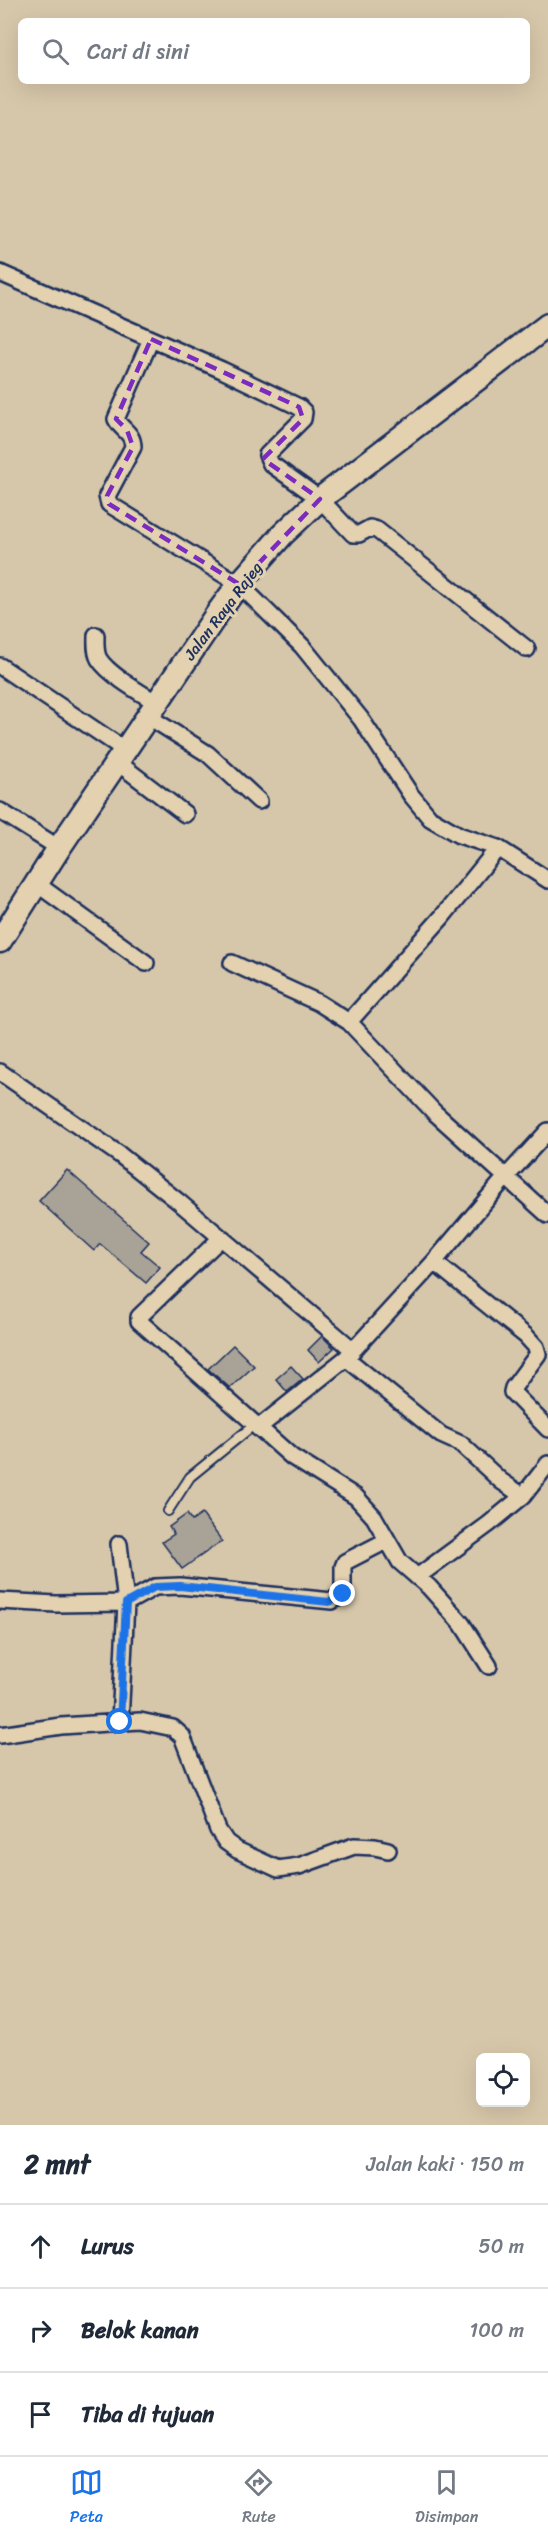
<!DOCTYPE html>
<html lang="id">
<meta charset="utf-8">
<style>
:root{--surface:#fff;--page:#f2f2f3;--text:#1f2937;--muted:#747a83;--line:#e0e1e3;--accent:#1a73e8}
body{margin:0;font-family:Sriracha,sans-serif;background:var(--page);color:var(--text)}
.controls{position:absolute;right:18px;bottom:18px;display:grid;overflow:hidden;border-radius:9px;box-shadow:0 6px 24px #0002}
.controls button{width:54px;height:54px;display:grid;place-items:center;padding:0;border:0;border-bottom:2px solid var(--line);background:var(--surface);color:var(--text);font:30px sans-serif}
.stop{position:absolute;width:18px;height:18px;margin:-14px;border:4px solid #1a73e8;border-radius:50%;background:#fff}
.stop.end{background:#1a73e8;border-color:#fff;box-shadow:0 2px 6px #0008}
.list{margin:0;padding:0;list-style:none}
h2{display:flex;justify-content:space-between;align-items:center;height:78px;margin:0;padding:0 24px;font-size:26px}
h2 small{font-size:20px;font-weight:400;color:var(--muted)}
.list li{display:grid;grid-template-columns:39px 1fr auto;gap:18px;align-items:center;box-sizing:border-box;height:84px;padding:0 24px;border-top:2px solid var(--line)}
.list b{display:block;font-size:22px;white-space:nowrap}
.list em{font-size:20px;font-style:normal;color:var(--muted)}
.icon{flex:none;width:33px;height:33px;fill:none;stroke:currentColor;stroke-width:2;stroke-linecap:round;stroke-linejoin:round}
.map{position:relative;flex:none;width:548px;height:2125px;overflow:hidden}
.search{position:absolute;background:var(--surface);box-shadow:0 6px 24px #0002;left:18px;right:18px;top:18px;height:66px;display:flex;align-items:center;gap:15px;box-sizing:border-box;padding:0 21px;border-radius:9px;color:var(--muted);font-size:22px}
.sheet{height:330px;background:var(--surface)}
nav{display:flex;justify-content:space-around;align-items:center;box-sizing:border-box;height:84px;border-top:2px solid var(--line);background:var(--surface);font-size:16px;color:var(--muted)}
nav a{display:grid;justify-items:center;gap:3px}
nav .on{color:var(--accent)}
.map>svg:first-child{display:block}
.building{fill:#a8a297;stroke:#1b2f5e;stroke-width:1.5}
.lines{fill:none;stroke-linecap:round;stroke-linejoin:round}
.service-casing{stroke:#1b2f5e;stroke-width:12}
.minor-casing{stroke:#1b2f5e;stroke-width:20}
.secondary-casing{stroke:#1b2f5e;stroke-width:27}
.service{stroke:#e3d1af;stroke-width:8}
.minor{stroke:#e3d1af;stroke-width:15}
.secondary{stroke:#e3d1af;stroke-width:22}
.route{stroke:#1a73e8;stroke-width:8}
.marked{fill:none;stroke:#7b2cbf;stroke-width:4.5;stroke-dasharray:12 8;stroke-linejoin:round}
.labels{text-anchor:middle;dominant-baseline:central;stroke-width:6;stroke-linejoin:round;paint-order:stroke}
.street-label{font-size:16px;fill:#1b2f5e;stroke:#e3d1af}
</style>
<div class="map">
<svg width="548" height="2125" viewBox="0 0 548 2125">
<rect width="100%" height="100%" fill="#d7c7aa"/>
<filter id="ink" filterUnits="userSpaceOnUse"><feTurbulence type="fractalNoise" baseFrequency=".0167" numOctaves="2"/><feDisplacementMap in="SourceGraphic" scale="12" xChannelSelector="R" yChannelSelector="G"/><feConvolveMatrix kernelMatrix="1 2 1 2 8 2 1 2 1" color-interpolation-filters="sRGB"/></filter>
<g filter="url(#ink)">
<path class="building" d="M67,1170L149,1242L141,1251L160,1267L146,1283L100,1244L94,1251L39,1201Z
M322,1336L334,1348L319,1362L308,1350Z
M233,1345L254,1366L230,1388L208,1369Z
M291,1366L303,1379L287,1392L276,1379Z
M187,1514L192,1521L202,1514L222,1541L182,1569L162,1542L174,1534L169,1527Z"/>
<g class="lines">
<g class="service-casing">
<path id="service" d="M168,1511L190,1477L254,1425"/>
</g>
<g class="minor-casing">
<path id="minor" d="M0,273L222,370L299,407L304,412L303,419L267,455L271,464L320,499L353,534H359L370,528L377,530L527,649
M151,339L116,419C121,430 133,432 133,447L107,496L109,504L239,584L302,646L361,719L411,795L430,818L459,835L498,848L548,880
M96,635C96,643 95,652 99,659C109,675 141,693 157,703
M0,666L125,750
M149,717L208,754L259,801
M117,762L185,814
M0,811L59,848
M37,884L146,963
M232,963L319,1003L349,1022L434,1112L548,1215
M349,1022L442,917L498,848
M0,1072L120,1155L179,1202L352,1349
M221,1238L139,1317V1321L292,1457L356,1497L374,1517L400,1562L429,1587L462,1624L489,1666
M434,1262L526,1336L536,1347L538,1354L513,1388L512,1392L548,1429
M346,1358L441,1435L461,1444L501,1481L523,1496L548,1464
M258,1428L346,1358L434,1262L505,1178L548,1131
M417,1577L489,1524L523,1496
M0,1601L56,1604L126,1603L119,1544
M120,1722L126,1603L155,1587L180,1586L332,1601L343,1594V1567L345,1562L386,1541
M0,1735L61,1726L140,1721L173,1728L182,1736L218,1830L226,1842L237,1850L278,1869L299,1866L354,1846L375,1847L388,1850"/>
</g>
<g class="secondary-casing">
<path id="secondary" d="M0,941L59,848L219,611L239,584L282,535L320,499L548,325"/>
</g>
<use href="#service" class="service"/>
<use href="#minor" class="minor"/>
<use href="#secondary" class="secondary"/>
</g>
</g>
<g class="lines" filter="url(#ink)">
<path class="route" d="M120,1722L126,1603L155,1587L180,1586L329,1602L337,1599L343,1594"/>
</g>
<path class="marked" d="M151,339L299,407L303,419L263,459L320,499L239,584L109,504L107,496L133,447L127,430L116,419Z"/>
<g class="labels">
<g class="street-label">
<text transform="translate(223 611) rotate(-53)">Jalan Raya Rajeg</text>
</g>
</g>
</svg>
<div class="controls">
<button><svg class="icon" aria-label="locate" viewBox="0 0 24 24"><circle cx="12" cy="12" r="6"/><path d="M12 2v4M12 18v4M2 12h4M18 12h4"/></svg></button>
</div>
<div class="stop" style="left:120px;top:1722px"></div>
<div class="stop end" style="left:343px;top:1594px"></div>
<div class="search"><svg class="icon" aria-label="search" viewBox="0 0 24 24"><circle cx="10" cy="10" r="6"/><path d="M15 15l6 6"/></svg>Cari di sini</div>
</div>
<section class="sheet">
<h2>2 mnt<small>Jalan kaki · 150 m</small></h2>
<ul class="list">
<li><svg class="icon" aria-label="ahead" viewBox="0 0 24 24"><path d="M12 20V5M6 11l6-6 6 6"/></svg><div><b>Lurus</b></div><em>50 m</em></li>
<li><svg class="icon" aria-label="right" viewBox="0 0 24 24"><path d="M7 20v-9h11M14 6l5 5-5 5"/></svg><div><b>Belok kanan</b></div><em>100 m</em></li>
<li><svg class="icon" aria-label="arrive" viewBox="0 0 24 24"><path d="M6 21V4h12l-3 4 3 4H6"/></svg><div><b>Tiba di tujuan</b></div></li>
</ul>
</section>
<nav>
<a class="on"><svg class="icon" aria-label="map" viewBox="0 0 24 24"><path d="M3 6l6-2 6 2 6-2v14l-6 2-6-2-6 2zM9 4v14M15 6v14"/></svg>Peta</a>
<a><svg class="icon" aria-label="directions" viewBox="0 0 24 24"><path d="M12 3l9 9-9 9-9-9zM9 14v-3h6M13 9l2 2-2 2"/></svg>Rute</a>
<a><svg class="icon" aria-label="saved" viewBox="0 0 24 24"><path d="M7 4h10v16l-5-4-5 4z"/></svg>Disimpan</a>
</nav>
